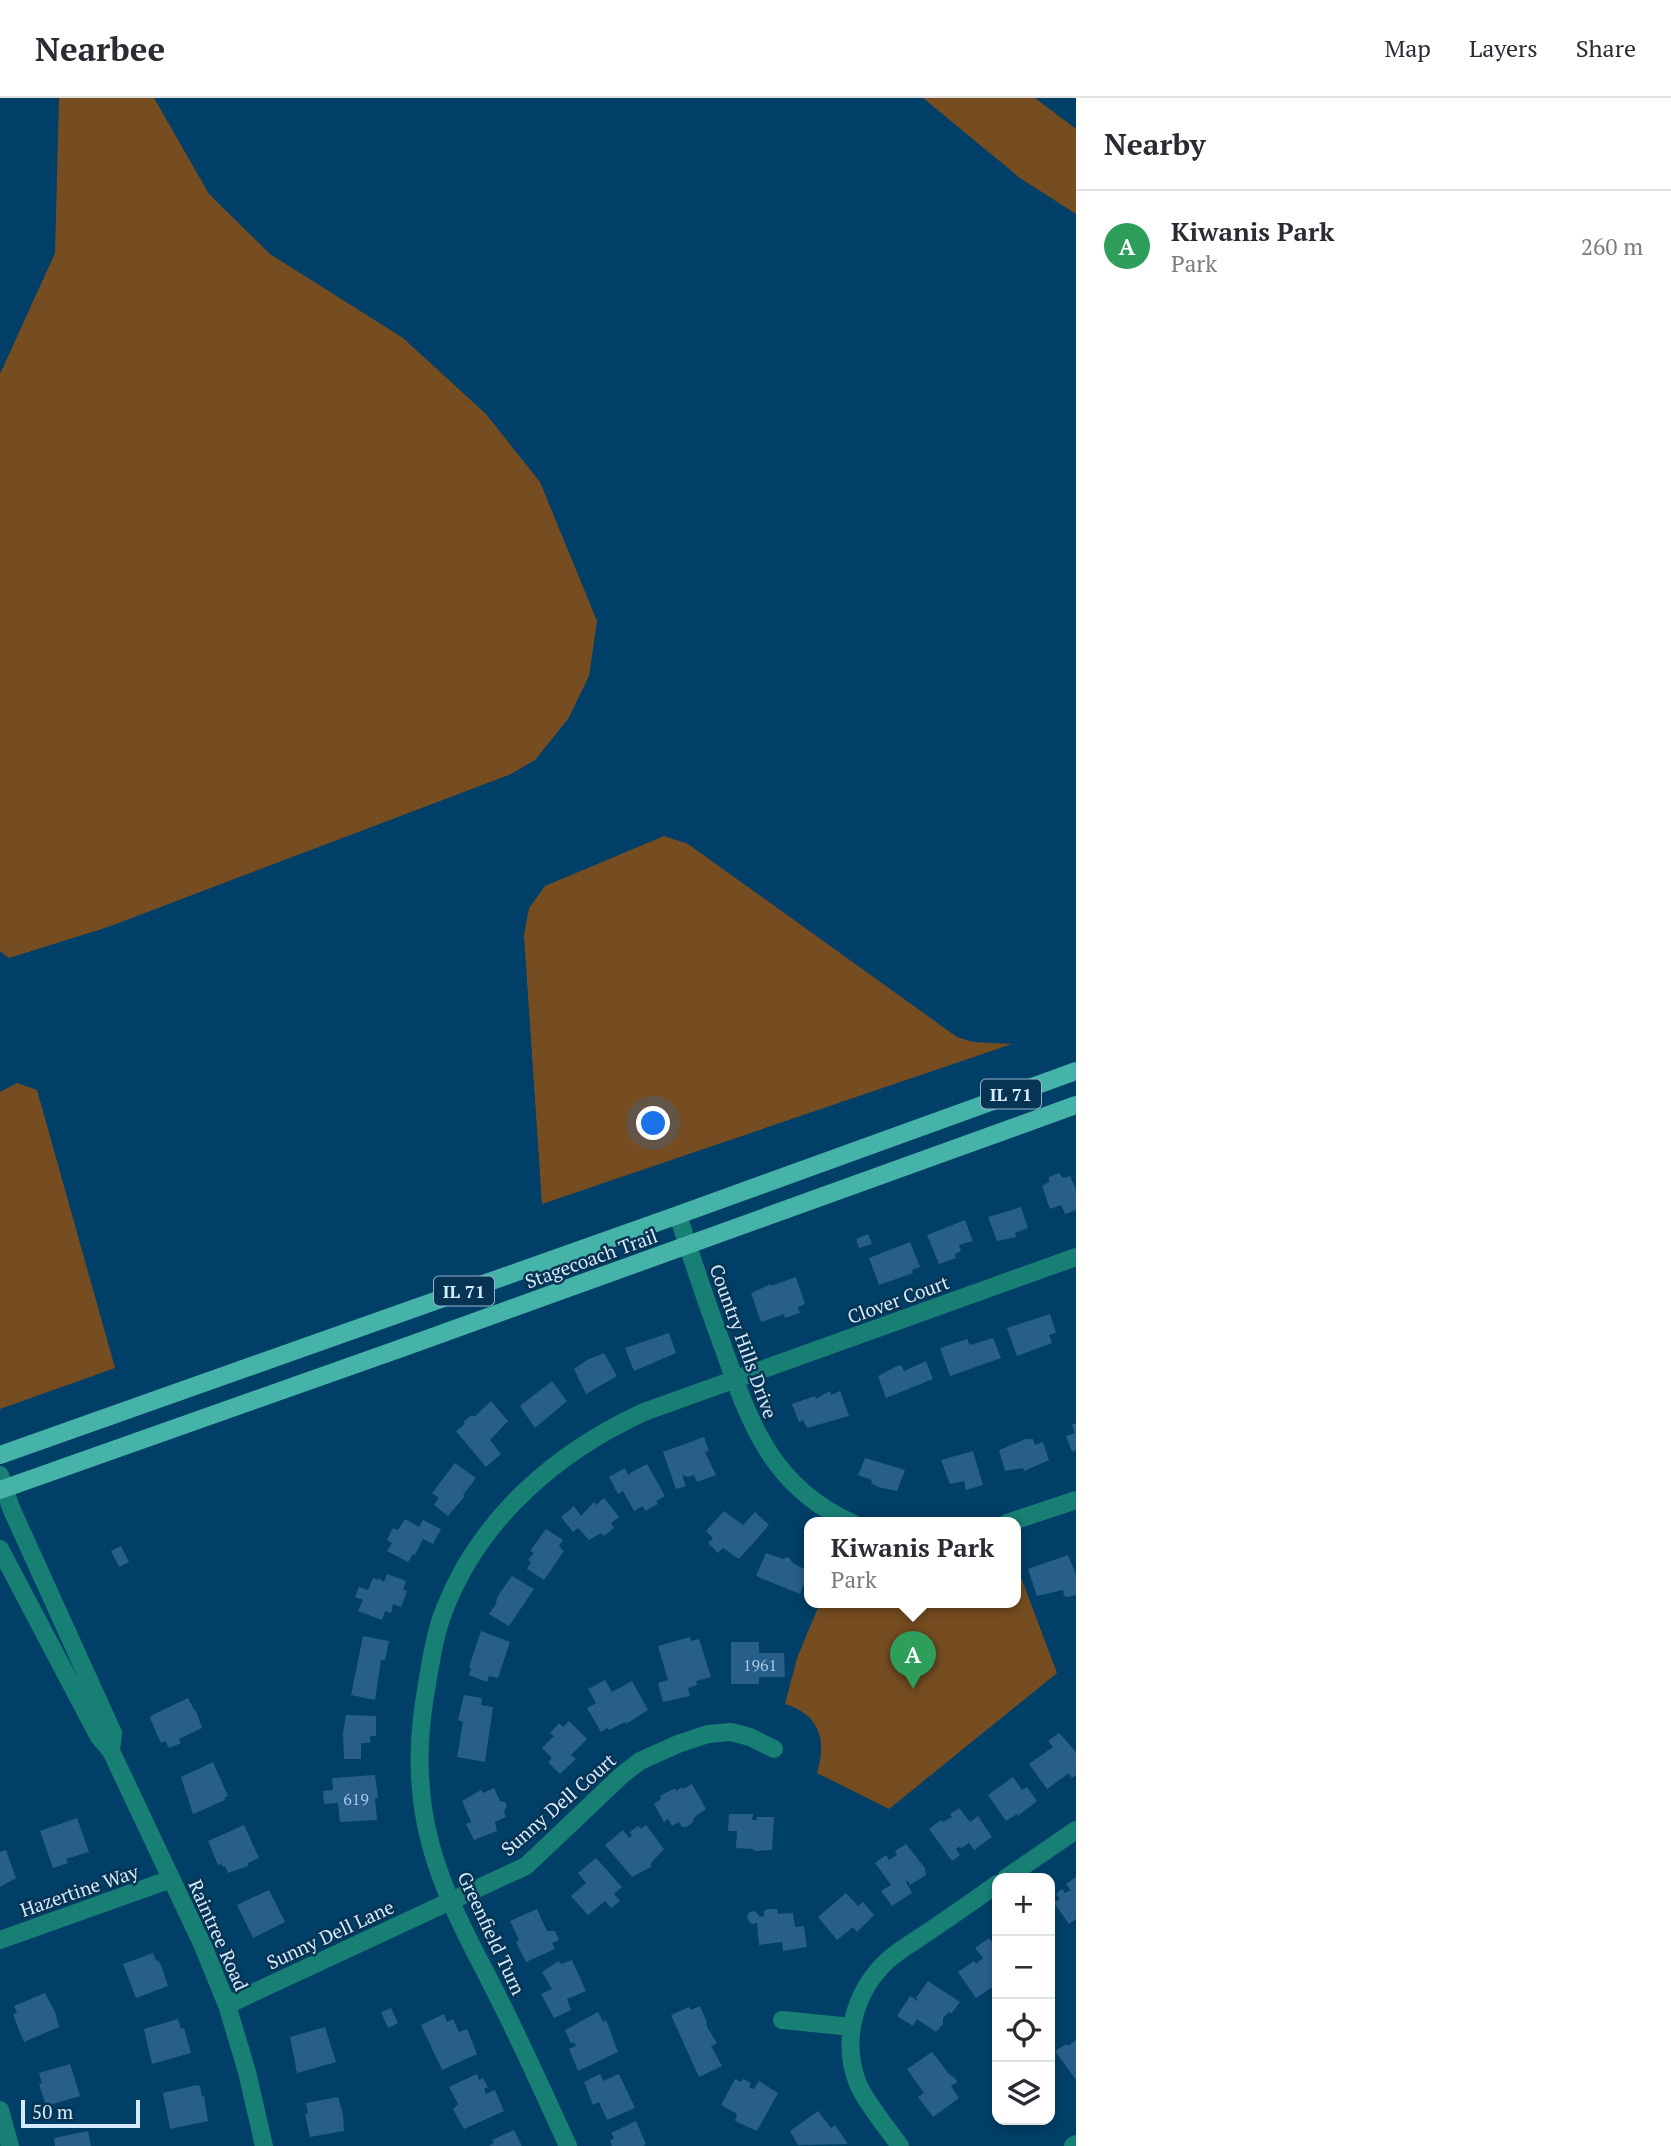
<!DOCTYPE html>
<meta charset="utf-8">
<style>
:root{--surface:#fff;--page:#f2f2f3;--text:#2b2b33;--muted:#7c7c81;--line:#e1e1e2;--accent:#0f766e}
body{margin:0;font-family:"PT Serif",serif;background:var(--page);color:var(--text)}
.controls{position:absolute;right:21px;bottom:21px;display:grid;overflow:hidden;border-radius:14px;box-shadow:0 4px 10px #0003}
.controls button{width:63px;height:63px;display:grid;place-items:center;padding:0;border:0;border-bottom:2px solid var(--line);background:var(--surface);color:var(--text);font:35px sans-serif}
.scale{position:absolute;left:21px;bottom:18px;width:119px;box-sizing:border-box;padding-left:7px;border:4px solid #d4eafe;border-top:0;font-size:19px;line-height:24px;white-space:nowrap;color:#d4eafe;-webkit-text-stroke:5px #083453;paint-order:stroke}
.you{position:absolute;left:654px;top:1026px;width:24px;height:24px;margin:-18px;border:5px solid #fff;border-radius:50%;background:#1a73e8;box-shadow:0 0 0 10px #1a73e833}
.badge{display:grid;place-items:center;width:46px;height:46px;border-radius:50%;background:var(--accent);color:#fff;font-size:23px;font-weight:700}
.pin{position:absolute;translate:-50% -58px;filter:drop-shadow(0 2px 4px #0008)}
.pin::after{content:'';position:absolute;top:37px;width:24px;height:21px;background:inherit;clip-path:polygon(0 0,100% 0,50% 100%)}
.popup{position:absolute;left:804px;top:1419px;width:217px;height:91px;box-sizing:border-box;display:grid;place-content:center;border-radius:14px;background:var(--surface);filter:drop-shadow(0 2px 5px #0005);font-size:23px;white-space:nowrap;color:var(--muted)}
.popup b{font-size:26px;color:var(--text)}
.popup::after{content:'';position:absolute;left:50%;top:100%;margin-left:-14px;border:14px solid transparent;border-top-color:var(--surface)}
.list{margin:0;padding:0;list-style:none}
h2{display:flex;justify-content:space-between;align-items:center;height:91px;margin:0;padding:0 28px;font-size:30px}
h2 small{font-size:23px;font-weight:400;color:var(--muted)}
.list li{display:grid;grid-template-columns:46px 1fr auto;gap:21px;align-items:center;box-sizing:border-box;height:112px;padding:0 28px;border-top:2px solid var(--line)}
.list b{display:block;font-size:26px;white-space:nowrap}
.list p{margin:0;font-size:23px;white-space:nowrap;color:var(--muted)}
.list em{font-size:23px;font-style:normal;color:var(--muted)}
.icon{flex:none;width:38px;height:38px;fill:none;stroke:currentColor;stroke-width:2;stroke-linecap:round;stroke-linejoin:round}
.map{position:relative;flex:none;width:1076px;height:2048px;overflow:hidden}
header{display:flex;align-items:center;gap:42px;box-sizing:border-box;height:98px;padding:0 35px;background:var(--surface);border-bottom:2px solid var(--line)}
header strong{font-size:33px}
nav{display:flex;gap:38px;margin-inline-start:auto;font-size:24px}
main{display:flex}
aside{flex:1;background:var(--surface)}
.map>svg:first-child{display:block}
.green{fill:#764d21}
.building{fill:#285f8a}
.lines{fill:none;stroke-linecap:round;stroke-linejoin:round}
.minor{stroke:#187f75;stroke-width:18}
.primary{stroke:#45b3a7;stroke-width:18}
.labels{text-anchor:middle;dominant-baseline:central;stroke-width:5;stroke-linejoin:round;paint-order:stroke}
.number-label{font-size:16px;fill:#a9c7e1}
.shield{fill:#083453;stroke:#97b3cb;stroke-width:2}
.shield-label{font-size:18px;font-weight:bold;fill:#d4eafe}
.street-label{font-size:19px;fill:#d4eafe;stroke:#083453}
</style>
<header>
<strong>Nearbee</strong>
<nav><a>Map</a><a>Layers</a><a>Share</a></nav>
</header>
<main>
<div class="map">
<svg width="1076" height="2048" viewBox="0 0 1076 2048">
<rect width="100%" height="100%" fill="#003f67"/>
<path class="green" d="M59,0H154L209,96L270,156L403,240L486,316L540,384L597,523L589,578L568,621L535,662L511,676L108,829L9,860L0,853V276L55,155Z
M923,0H1035L1076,31V116L1020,80Z
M664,738L688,746L957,939L973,944L1012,946L542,1106L524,837L529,810L545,788Z
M17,985L37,992L115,1270L0,1311V994Z
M1016,1466L1057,1575L889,1711L817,1675C827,1642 820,1617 785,1606L797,1560L820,1505H1016Z"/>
<path class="building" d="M1059,1075L1063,1080L1070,1078L1076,1091V1112L1065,1116L1061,1107L1050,1111L1042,1088L1049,1084V1079Z
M1021,1109L1028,1130L1015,1135L1016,1139L997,1143L988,1119Z
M965,1122L973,1143L959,1147L961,1153L955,1156L956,1160L939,1166L927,1137Z
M868,1136L872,1146L859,1150L856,1141Z
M910,1144L920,1169L912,1172L913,1175L879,1187L869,1160Z
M796,1179L805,1206L798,1209L800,1215L785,1220L784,1216L761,1224L751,1195L771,1186V1188Z
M1050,1216L1056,1235L1049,1237L1052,1245L1017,1258L1007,1230Z
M669,1235L676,1255L634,1273L625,1250Z
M993,1240L1001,1260L950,1278L940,1250L967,1241L970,1247Z
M604,1255L617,1278L586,1296L574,1271L587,1262Z
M926,1263L933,1281L886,1300L878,1278L899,1267L902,1268L904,1273Z
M552,1283L567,1303L535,1330L520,1308Z
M830,1293L831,1297L840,1293L849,1318L807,1330L803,1322L799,1324L792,1306L815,1298L816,1301Z
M491,1303L508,1323L490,1342L501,1356L486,1369L456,1333L465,1326L463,1324L472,1317L474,1319Z
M1076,1325V1352L1072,1354L1066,1338L1075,1335L1072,1327Z
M704,1339L709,1353L705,1354L716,1377L697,1384L694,1377L688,1379L682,1377L686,1388L676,1391L663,1354Z
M1026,1341H1033L1035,1347L1043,1344L1049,1362L1024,1373L1023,1370L1005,1373L999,1352Z
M973,1353L983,1387L966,1392L964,1383L950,1386L941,1362Z
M865,1360L905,1372L897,1393L878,1389L871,1385L872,1382L858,1377Z
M455,1365L476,1380L463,1397L465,1398L448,1418L434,1407L439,1400L432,1395Z
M647,1366L665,1398L656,1403L658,1406L645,1413L643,1408L634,1413L623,1393L618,1396L609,1379L625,1370L629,1378L630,1375Z
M604,1400L619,1419L611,1425L614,1430L604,1438L601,1435L589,1442L578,1430L573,1434L561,1419L574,1408L581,1418L594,1404L596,1407Z
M724,1413L743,1427L755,1414L769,1427L739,1461L723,1450L718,1455L708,1445L713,1440L706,1433Z
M405,1421L419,1429L423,1422L441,1431L433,1446L423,1441L415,1457L413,1456L408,1464L387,1453L392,1445L387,1442L393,1430L398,1432Z
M546,1431L563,1442L559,1448L564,1453L544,1482L527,1471L531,1464L528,1462L534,1455L530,1453Z
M121,1448L129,1464L119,1469L111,1453Z
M766,1455L783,1461L788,1459L794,1466L809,1473L800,1496L756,1478Z
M1068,1457L1076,1477V1497L1068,1499L1064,1498L1063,1492L1037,1498L1028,1471Z
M387,1476L406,1483L403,1491L407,1493L401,1509L393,1506L391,1515L385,1513L382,1522L358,1513L363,1502L355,1499L359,1489L368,1492L373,1480L378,1482V1480L384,1484Z
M512,1478L534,1491L509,1528L489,1516L496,1506L497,1499Z
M481,1533L510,1544L498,1580L489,1578L487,1584L469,1577L471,1570L469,1569Z
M363,1538L389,1543L385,1562H381L375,1602L351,1597Z
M690,1539L691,1543L699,1541L711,1579L696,1583L697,1587L688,1590L690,1598L663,1604L658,1585L668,1582L658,1548Z
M731,1544H759V1555H784L785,1579H759V1586H731Z
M605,1582L612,1594L632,1583L648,1612L626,1626L625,1624L609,1632L607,1630L601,1634L587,1610L596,1605L588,1591Z
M464,1597L482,1600L481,1607L493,1609L485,1664L457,1659L463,1624L458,1622Z
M188,1600L195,1613H196L202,1630L179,1641L181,1645L169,1650L165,1643L161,1645L150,1620L152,1617Z
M346,1617L376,1618V1638H370V1645H361V1661H344L343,1635Z
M569,1623L587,1641L571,1657L576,1661L560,1676L548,1664L552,1660L542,1650L554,1638L550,1635L559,1625L563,1629Z
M1059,1635L1076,1654V1677L1072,1680L1069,1675L1047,1691L1029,1666L1053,1649L1048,1643Z
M213,1664L228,1698L224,1700L225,1702L193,1716L181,1679Z
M375,1677L378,1700H375L377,1722L340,1724L338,1705L324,1706L323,1693L333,1692L332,1680Z
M1013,1679L1022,1692L1027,1689L1037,1703L1018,1718L1017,1716L1006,1723L988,1697Z
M692,1686L706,1711L697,1717L693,1721L694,1723L687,1729H682L679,1724L672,1728L668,1721L664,1724L654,1706L661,1701L660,1698L675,1690L676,1693L682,1689L683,1691Z
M494,1690L500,1703L505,1704L507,1708L504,1713L506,1719L495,1724L497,1733L474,1742L466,1726L471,1724L462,1703L481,1692L483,1695Z
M959,1710L970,1724L978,1718L992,1739L974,1752L969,1745L962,1750L959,1749L956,1751L960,1757L952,1763L929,1731L941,1722L943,1724L952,1719L950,1716Z
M729,1716H753L752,1722H757V1719H774L772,1752L755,1753L753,1751L736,1750L737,1733H728Z
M77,1720L89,1754L66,1761L68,1765L53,1770L40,1733Z
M244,1727L259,1760L248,1765V1768L228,1775L225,1768L223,1769L221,1766L218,1767L208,1743Z
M646,1727L664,1751L651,1765V1769L632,1779L605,1747L623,1732L629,1740L632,1738L630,1734L638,1728L641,1731Z
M906,1746L925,1770L926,1777L910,1787L908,1783L906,1784L912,1795L892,1808L881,1793L891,1787L875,1765L886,1757L889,1762L897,1757L895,1753Z
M6,1752L16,1780L0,1789V1754Z
M596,1760L622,1789L614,1796L620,1803L611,1810L605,1803L588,1817L571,1798L586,1785L578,1775Z
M1076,1779V1821L1069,1826L1054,1805L1060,1801L1056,1796L1062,1791L1065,1795L1071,1792L1066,1786Z
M269,1792L285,1824L253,1840L237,1807Z
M846,1795L858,1808L863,1804L874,1817L857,1834L853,1829L837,1842L818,1819Z
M537,1811L547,1833H555L559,1842L552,1845L555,1851L526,1864L516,1844L519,1842L510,1823Z
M768,1811H777L778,1816L793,1815L795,1829L804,1828L807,1849L783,1853L782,1844L759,1847L757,1825L752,1826L748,1822L747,1817L750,1814L755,1813L760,1819L764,1818V1813Z
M989,1840L997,1851V1886L976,1900L958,1874L974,1863L976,1866L983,1860L975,1850Z
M153,1855L156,1863L158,1862L161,1867L168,1888L136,1900L123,1866Z
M572,1862L586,1893L567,1901L571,1912L554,1920L541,1896L552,1891L542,1874L559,1863L561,1866Z
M928,1883L960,1904L951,1916L949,1914L943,1920V1926L936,1934L917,1921L913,1928L897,1918L910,1898L919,1904L916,1900Z
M45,1895L55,1914L59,1929L24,1944L15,1922L13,1916L17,1915L14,1908Z
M700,1908L706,1922L707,1929L717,1945L711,1948L722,1968L699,1979L671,1917L689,1909L691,1912Z
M391,1910L398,1925L388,1930L381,1914Z
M598,1914L603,1924L606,1922L618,1954L578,1973L569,1951L576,1948L574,1944L571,1946L565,1932Z
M444,1916L447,1924L453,1921L459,1934L467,1931L477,1956L442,1972L421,1927Z
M178,1921L181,1931L184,1930L191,1955L152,1966L144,1931Z
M325,1929L336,1964L297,1975L290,1939Z
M1076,1942V1982L1055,1953L1066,1946L1068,1948Z
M932,1954L949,1976L955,1980L957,1984L951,1988L959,2000L933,2019L918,1999L924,1995L907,1971Z
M70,1966L80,1998L46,2008L39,1986L42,1985L39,1975Z
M477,1976L479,1982L483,1980L488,1989L484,1991L486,1996L495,1992L504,2013L464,2031L453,2011L458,2006L449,1989Z
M600,1976L603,1983L619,1976L635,2010L607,2022L599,2004L593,2007L584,1984Z
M735,1981L741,1984L743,1981L751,1985L749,1989L754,1991L759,1983L778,1995L757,2033L735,2023L737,2016L721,2007Z
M197,1987L200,1988L202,1999L204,1998L208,2023L170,2031L163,1995Z
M338,1999L343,2016L344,2033L310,2039L305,2016L308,2015L306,2005Z
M818,2013L831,2030L835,2027L848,2046L798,2047L790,2033Z
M636,2023L646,2046L643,2048H612L610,2043L614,2040L611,2035Z
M514,2032L522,2048H488L494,2045L492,2042Z
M88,2033L91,2048H55L54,2040Z"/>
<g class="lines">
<path class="minor" d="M678,1117C692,1161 707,1206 723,1249C750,1326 772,1389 852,1425
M0,1377L11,1410L113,1635L111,1653
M1007,1425L1076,1402
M0,1451L99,1639L111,1653L203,1848L227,1907L247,1974L264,2048
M1006,1780L1076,1732
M0,1842L171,1781
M227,1907L526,1768L622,1677L640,1663L678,1646L708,1636L731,1634L750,1639L774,1651
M782,1922L852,1929
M0,2012L10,2048
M568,2048C545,1998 523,1948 498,1899C473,1849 444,1799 430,1744C417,1695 417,1647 425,1598C430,1569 434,1537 445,1510C481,1419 557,1354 644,1314L1076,1159
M900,2048C886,2028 868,2008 858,1986C841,1943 854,1894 887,1863C900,1851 917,1842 931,1832C953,1817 975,1802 997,1786
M1073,2048L1076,2046"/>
<path class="primary" d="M0,1357L678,1117L1076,973
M0,1392L413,1246L1076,1007"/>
</g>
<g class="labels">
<g class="number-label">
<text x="760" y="1567">1961</text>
<text x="356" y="1701">619</text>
</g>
<g class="shield">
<rect x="981" y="981.5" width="60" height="29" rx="5"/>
<rect x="434" y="1178.5" width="60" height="29" rx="5"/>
</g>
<g class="shield-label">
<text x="1011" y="996">IL 71</text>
<text x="464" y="1193">IL 71</text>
</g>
<g class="street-label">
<text transform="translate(591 1160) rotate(-20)">Stagecoach Trail</text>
<text transform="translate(898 1201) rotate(-20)">Clover Court</text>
<text transform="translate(744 1243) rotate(70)">Country Hills Drive</text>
<text transform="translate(558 1706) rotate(-41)">Sunny Dell Court</text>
<text transform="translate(79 1792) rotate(-19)">Hazertine Way</text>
<text transform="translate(492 1835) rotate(65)">Greenfield Turn</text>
<text transform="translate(330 1836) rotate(-25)">Sunny Dell Lane</text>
<text transform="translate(219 1837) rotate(66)">Raintree Road</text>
</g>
</g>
</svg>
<div class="controls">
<button>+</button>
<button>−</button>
<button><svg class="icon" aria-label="locate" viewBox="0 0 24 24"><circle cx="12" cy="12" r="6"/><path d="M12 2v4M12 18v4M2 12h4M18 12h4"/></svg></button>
<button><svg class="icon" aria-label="layers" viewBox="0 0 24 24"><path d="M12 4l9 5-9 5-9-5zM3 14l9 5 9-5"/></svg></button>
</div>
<div class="scale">50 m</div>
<div class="you"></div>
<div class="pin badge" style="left:913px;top:1591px;background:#2e9e5b">A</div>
<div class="popup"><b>Kiwanis Park</b>Park</div>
</div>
<aside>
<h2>Nearby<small></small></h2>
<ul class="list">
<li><span class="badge" style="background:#2e9e5b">A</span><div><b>Kiwanis Park</b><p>Park</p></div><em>260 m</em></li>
</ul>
</aside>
</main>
